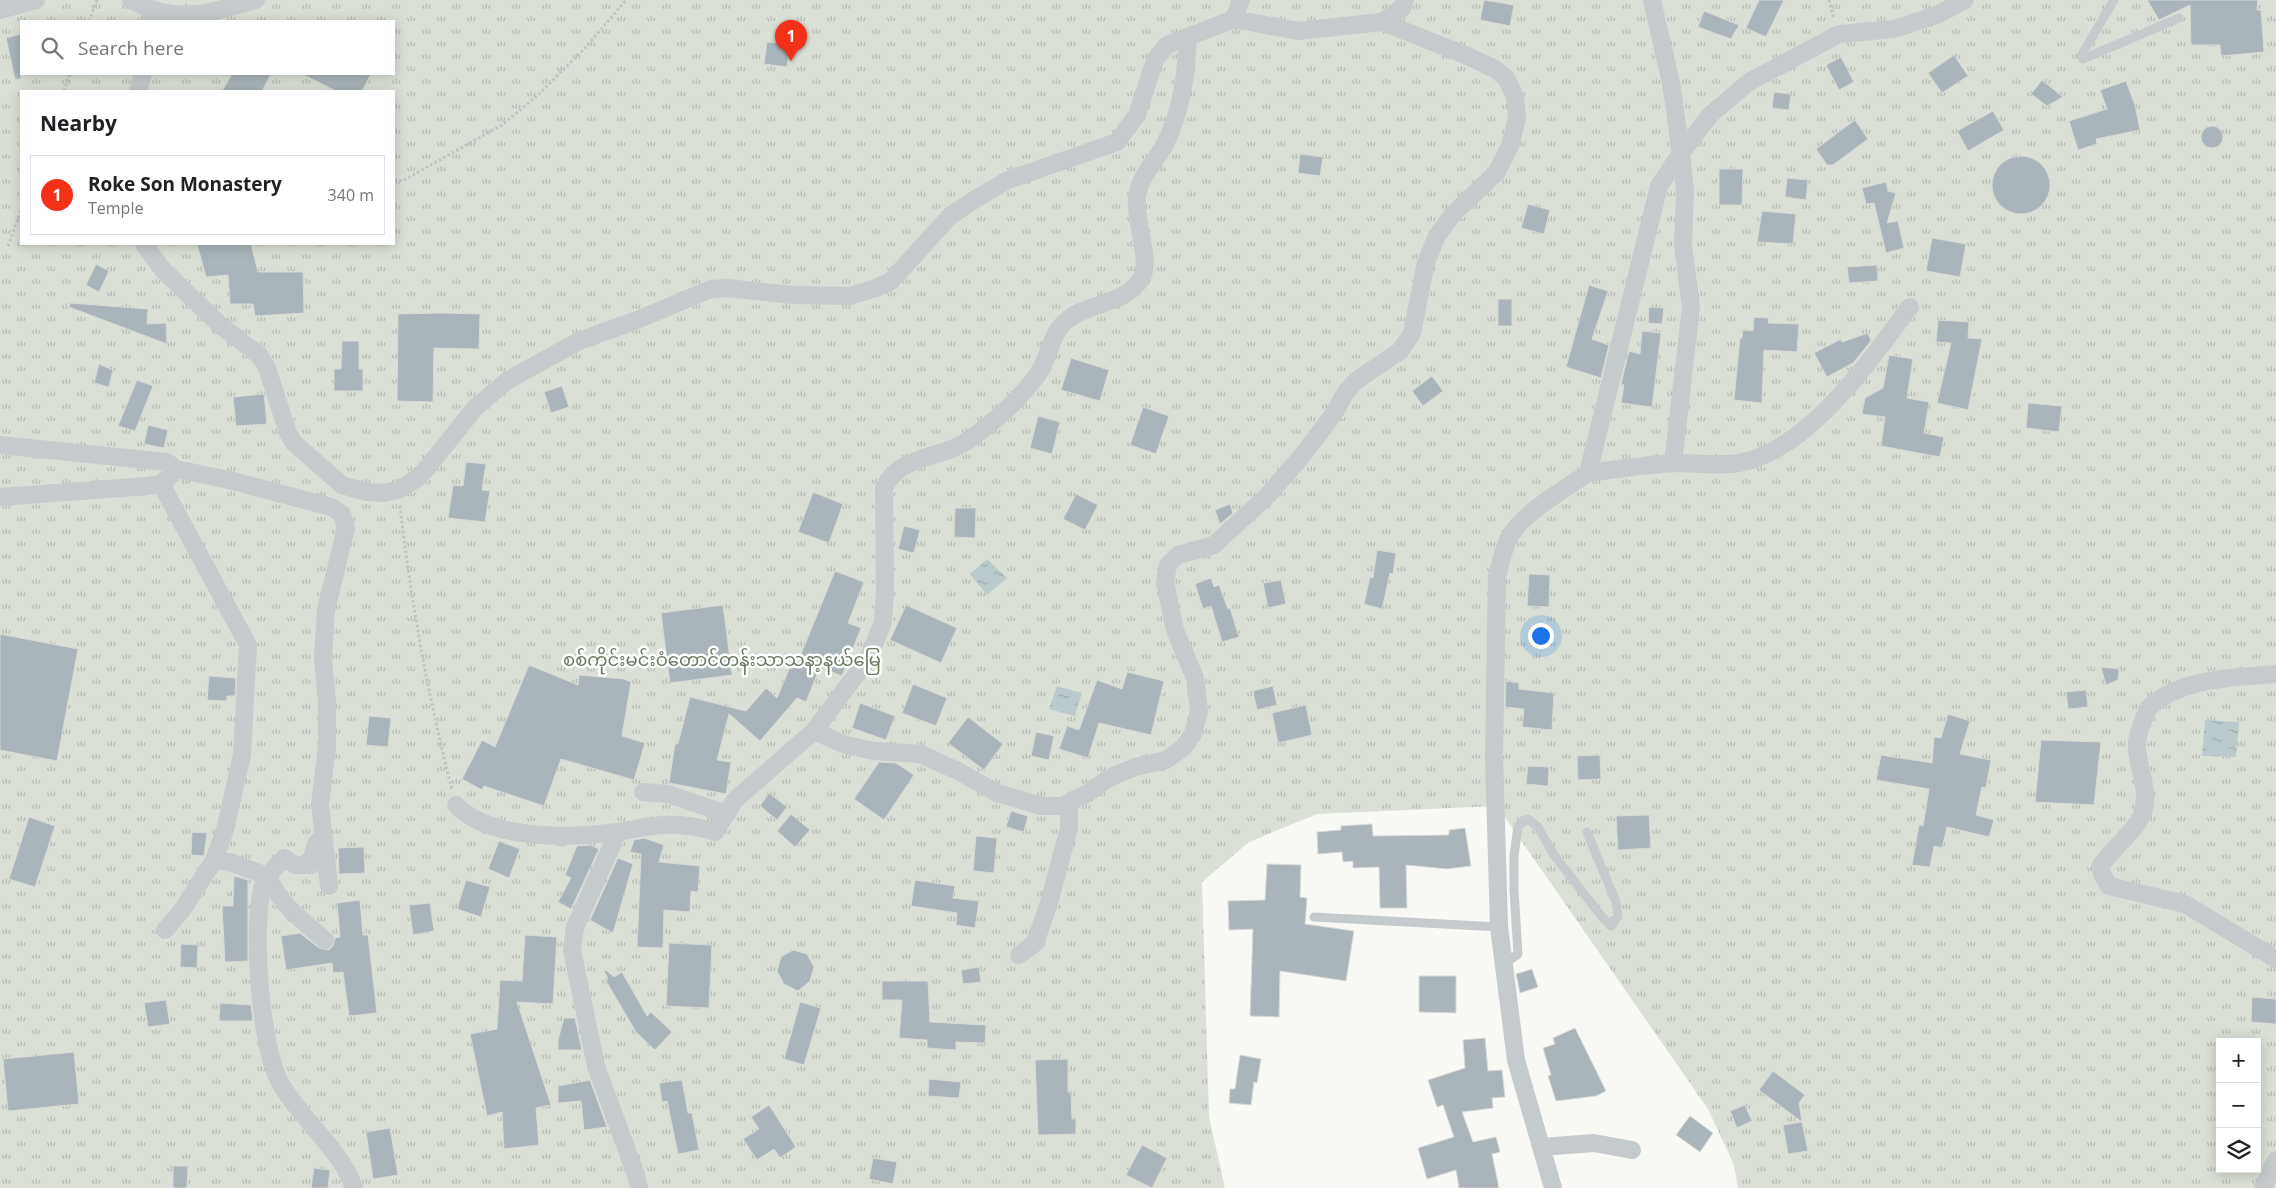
<!DOCTYPE html>
<meta charset="utf-8">
<style>
:root{--surface:#fff;--page:#f6f6f6;--text:#202124;--muted:#757577;--line:#e0e0e0;--accent:#f53018}
body{margin:0;font-family:"Open Sans","Noto Sans Myanmar",sans-serif;background:var(--page);color:var(--text)}
.controls{position:absolute;right:15px;bottom:15px;display:grid;overflow:hidden;border-radius:0px;box-shadow:0 2px 12px #0003}
.controls button{width:45px;height:45px;display:grid;place-items:center;padding:0;border:0;border-bottom:1px solid var(--line);background:var(--surface);color:var(--text);font:25px sans-serif}
.you{position:absolute;left:1540px;top:635px;width:18px;height:18px;margin:-12px;border:4px solid #fff;border-radius:50%;background:#1a73e8;box-shadow:0 0 0 8px #1a73e833}
.badge{display:grid;place-items:center;width:32px;height:32px;border-radius:50%;background:var(--accent);color:#fff;font-size:16px;font-weight:700}
.pin{position:absolute;translate:-50% -41px;filter:drop-shadow(0 1px 2px #0008)}
.pin::after{content:'';position:absolute;top:26px;width:18px;height:15px;background:inherit;clip-path:polygon(0 0,100% 0,50% 100%)}
.list{margin:0;padding:0;list-style:none}
h2{display:flex;justify-content:space-between;align-items:center;height:65px;margin:0;padding:0 20px;font-size:21px}
h2 small{font-size:16px;font-weight:400;color:var(--muted)}
.list li{display:grid;grid-template-columns:32px 1fr auto;gap:15px;align-items:center;box-sizing:border-box;height:80px;margin:0 10px 10px;padding:0 10px;border:1px solid var(--line);border-radius:0px}
.list b{display:block;font-size:19px;white-space:nowrap}
.list p{margin:0;font-size:16px;white-space:nowrap;color:var(--muted)}
.list em{font-size:16px;font-style:normal;color:var(--muted)}
.icon{flex:none;width:28px;height:28px;fill:none;stroke:currentColor;stroke-width:2;stroke-linecap:round;stroke-linejoin:round}
.map{position:relative;flex:none;width:2276px;height:1188px;overflow:hidden}
.search{position:absolute;background:var(--surface);box-shadow:0 2px 12px #0003;left:20px;top:20px;width:375px;height:55px;display:flex;align-items:center;gap:12px;box-sizing:border-box;padding:0 18px;border-radius:0px;color:var(--muted);font-size:19px}
.panel{position:absolute;background:var(--surface);box-shadow:0 2px 12px #0003;left:20px;top:90px;width:375px;height:155px;border-radius:0px}
.map>svg:first-child{display:block}
.park{fill:url(#park-tufts);fill-rule:evenodd}
.water{fill:url(#water-ripples)}
.building{fill:#a9b5ba;stroke:#dad9d7}
.lines{fill:none;stroke-linecap:round;stroke-linejoin:round}
.path{stroke:#c0c3c5;stroke-width:3;stroke-dasharray:2.5 2.5;stroke-linecap:butt}
.lane{stroke:#c5cacd;stroke-width:9}
.street{stroke:#c5cacd;stroke-width:18}
.labels{text-anchor:middle;dominant-baseline:central;stroke-width:5;stroke-linejoin:round;paint-order:stroke}
.park-label{font-size:18px;fill:#677a5f;stroke:#fff}
</style>
<div class="map">
<svg width="2276" height="1188" viewBox="0 0 2276 1188">
<defs>
<pattern id="park-tufts" width="24" height="20" patternUnits="userSpaceOnUse" patternTransform="scale(1.25)"><rect width="24" height="20" fill="#dae0d5"/><path d="M3 7l-1-3M5 7V3M7 7l1-3M15 17l-1-3M17 17v-4M19 17l1-3" fill="none" stroke="#b4bab2"/></pattern>
<pattern id="water-ripples" width="26" height="14" patternUnits="userSpaceOnUse" patternTransform="scale(1.25)"><rect width="26" height="14" fill="#bacacc"/><path d="M2 4q2-2 4 0t4 0M15 11q2-2 4 0t4 0" fill="none" stroke="#9ba9ab"/></pattern>
</defs>
<rect width="100%" height="100%" fill="#f8f8f5"/>
<path class="park" d="M0,0H2276V1188H1738L1734,1165L1708,1109L1497,806L1317,814L1249,842L1202,882L1209,1117L1225,1188H0ZM21,21H394V74H21ZM21,91H394V244H21ZM2220,1042H2257V1169H2220Z"/>
<path class="water" d="M987,559L1007,578L987,595L970,574Z
M1057,686L1082,693L1075,716L1049,709Z
M2205,720L2239,722L2236,757L2202,756Z"/>
<path class="building" d="M1484,0L1514,5L1510,26L1480,20Z
M1759,0H1784L1766,37L1746,28Z
M2147,0H2258L2257,10H2261L2264,52L2221,56L2220,45H2191L2190,5L2159,20Z
M1704,11L1739,25L1731,39L1698,27Z
M21,34V79H15L6,38Z
M767,42L789,44L787,67L764,64Z
M1954,55L1968,76L1942,93L1928,73Z
M1841,57L1854,82L1839,90L1826,65Z
M232,74H271L262,91H222Z
M302,74H371L362,91H336Z
M2042,80L2063,97L2047,106L2031,94Z
M2126,81L2135,105L2140,130L2096,139L2097,144L2078,150L2069,121L2107,109L2100,90Z
M1774,92L1791,94L1789,110L1772,108Z
M1993,111L2004,130L1968,151L1957,131Z
M1855,120L1868,139L1833,165H1827L1816,149Z
M2201 137a11 11 0 1 1 22 0a11 11 0 1 1-22 0Z
M1300,154L1323,157L1320,176L1298,173Z
M1992 185a29 29 0 1 1 58 0a29 29 0 1 1-58 0Z
M1719,169H1743L1742,205H1719Z
M1787,178L1808,180L1806,200L1785,197Z
M1886,182L1888,191L1896,193L1887,223L1898,221L1904,248L1886,253L1874,203L1866,204L1862,188Z
M1528,204L1550,210L1544,234L1521,228Z
M1762,211L1796,214L1793,244L1757,242Z
M1932,238L1966,244L1960,277L1926,271Z
M197,244H251L258,272H303L304,313L255,316L253,304H230L228,275L206,277Z
M96,264L109,271L99,292L86,285Z
M1877,265L1878,281L1849,283L1847,267Z
M1589,285L1608,291L1592,339L1609,345L1601,378L1566,367Z
M1498,299H1512V326H1498Z
M70,303L148,309L147,324L166,323L167,344L69,307Z
M1649,307L1664,308L1662,324L1648,323Z
M443,313L480,314L479,349L434,348L433,402L397,401L398,314Z
M1754,317L1769,318L1768,323L1799,324L1797,352L1764,350L1762,403L1734,400L1740,338H1742L1743,330L1753,331Z
M1938,320L1969,322L1968,338L1982,339L1968,410L1937,403L1951,343L1936,342Z
M1642,331L1661,333L1652,407L1621,403L1624,385L1621,384L1629,351L1640,354Z
M1868,333L1871,341L1853,363L1827,377L1814,353L1841,339L1842,342Z
M342,341H359V369H363V391H334V369H341Z
M1889,355L1913,359L1907,398L1929,402L1924,433L1944,437L1940,457L1881,446L1885,417L1862,414L1865,398L1883,388Z
M1071,358L1109,370L1100,401L1061,390Z
M99,364L113,370L109,387L94,383Z
M1432,376L1443,391L1423,406L1412,391Z
M137,380L153,386L135,431L118,426Z
M562,386L569,407L551,413L544,392Z
M264,394L267,424L236,426L233,397Z
M2028,403L2062,406L2059,432L2026,428Z
M1143,407L1169,416L1156,454L1130,445Z
M1038,416L1060,422L1052,454L1030,448Z
M148,425L168,430L164,448L144,444Z
M466,462L486,464L482,490L490,491L485,522L448,518L453,485L463,486Z
M813,492L843,504L829,543L798,532Z
M1076,494L1098,505L1085,530L1063,519Z
M1230,504L1233,513L1220,524L1215,510Z
M955,508H976L975,538L954,537Z
M904,526L920,530L914,553L898,549Z
M1377,550L1396,553L1393,574L1390,573L1382,609L1364,604L1370,577L1373,578Z
M835,571L864,582L848,623L861,628L842,676L820,667L806,702L797,698L760,741L729,714L717,760L731,762L726,794L669,783L675,744H678L690,697L746,711L766,688L777,698L792,662L797,664Z
M1529,574L1550,575L1549,607L1527,606Z
M1211,578L1214,587L1219,585L1228,609L1230,608L1239,637L1222,642L1211,606L1203,609L1195,584Z
M1281,580L1286,604L1268,608L1263,583Z
M723,605L732,675L670,683L661,613Z
M906,605L957,628L941,663L890,640Z
M0,634L78,649L57,761L0,750Z
M529,665L578,685L579,675L624,679L631,682L622,736L645,743L634,780L561,759L544,806L484,786L482,790L462,779L482,740L495,747Z
M2101,667L2119,669L2118,680L2106,685Z
M1127,672L1164,681L1151,735L1099,723L1088,758L1059,749L1067,726L1079,730L1097,680L1122,689Z
M209,676L236,678L235,696H227V701L207,700Z
M1506,681L1519,683V689L1554,693L1552,730L1522,727L1524,709L1505,707Z
M913,684L947,698L936,726L902,713Z
M1273,686L1277,705L1257,710L1253,691Z
M2086,690L2088,707L2068,709L2066,692Z
M860,703L895,716L886,740L852,728Z
M1306,705L1312,735L1278,743L1272,713Z
M1948,714L1970,721L1960,754L1991,760L1986,788L1982,787L1976,815L1994,820L1989,837L1947,827L1942,848L1934,846L1930,867L1912,865L1919,825L1923,826L1929,789L1876,780L1881,755L1932,763L1934,737L1941,738Z
M369,716L391,718L388,747L366,745Z
M968,717L1003,744L984,770L948,743Z
M1036,732L1054,736L1049,760L1031,756Z
M2041,740L2101,742L2094,805L2035,802Z
M1600,755L1601,779L1578,780L1577,756Z
M879,762L896,763L914,775L884,820L854,799Z
M1528,766L1549,767L1548,786L1526,784Z
M769,793L787,807L777,820L760,806Z
M1011,811L1028,816L1024,832L1006,827Z
M791,814L810,830L795,847L777,831Z
M1649,815L1651,848L1618,850L1616,816Z
M29,817L55,826L35,887L9,879Z
M1372,824L1373,836L1449,835V830L1465,828L1471,866L1447,869L1406,865L1407,908H1380L1379,867L1353,868V861L1343,862L1342,852L1318,854L1317,832L1341,830V826Z
M192,832L207,833L204,856L191,855Z
M976,836L997,838L994,873L973,871Z
M644,838L664,845L659,862L700,866L698,892L691,891L690,912L664,910L663,948L637,947L641,854L630,852L634,840Z
M499,841L520,849L509,878L488,869Z
M590,845L599,849L571,909L558,902L571,878L565,875L577,846Z
M364,847L365,873L339,874L338,848Z
M618,858L633,864L613,933L590,920Z
M1267,864L1301,865L1300,897L1307,898L1305,924L1354,931L1346,981L1280,971L1279,1017L1250,1016L1253,929L1229,930L1228,901L1265,900Z
M234,876L248,880V961L225,962L222,906H233Z
M466,880L490,887L481,917L457,909Z
M915,880L955,886L953,898L979,901L975,928L956,925L957,913L911,906Z
M360,900L363,935H368L377,1013L349,1016L343,972L333,973L332,963L286,970L281,936L300,933L319,948L329,950L333,946L335,938L340,937L337,903Z
M430,903L434,931L413,935L409,905Z
M525,935L557,937L553,1004L517,1002L551,1105L536,1108L539,1145L504,1149L502,1112L487,1116L470,1034L497,1029L500,980L522,981Z
M669,943L712,945L709,1008L666,1006Z
M181,944L198,945L197,968L180,967Z
M793,950L807,954L814,967L810,981L798,991L784,984L777,971L781,957Z
M979,967L981,982L963,984L961,970Z
M1532,969L1538,987L1520,993L1516,974Z
M606,970L614,977L622,972L647,1016L651,1012L672,1032L655,1050L636,1032L606,981L608,979L604,971Z
M1419,976H1456V1013L1419,1012Z
M882,981H928L930,1022L986,1025L985,1043L956,1042V1050L927,1048V1040L899,1038L902,1000H882Z
M2252,997L2276,999V1024L2251,1022Z
M166,1000L170,1024L148,1027L144,1003Z
M800,1002L821,1008L804,1065L784,1059Z
M220,1003L251,1005L253,1021H219Z
M564,1018H575L582,1050H558V1040Z
M1575,1028L1606,1091L1596,1096L1556,1101L1548,1076L1551,1075L1543,1048L1555,1044L1553,1038Z
M1485,1038L1488,1071L1502,1070L1505,1097L1492,1098L1493,1108L1462,1112L1473,1142L1496,1137L1500,1152L1492,1154L1499,1188H1459L1456,1170L1427,1179L1418,1148L1454,1137L1443,1105L1437,1107L1428,1080L1465,1068L1463,1040Z
M74,1052L79,1104L8,1111L3,1059Z
M1240,1055L1261,1059L1257,1083L1254,1082L1251,1105L1229,1103L1230,1089H1235Z
M1068,1059V1092H1071L1072,1119H1076V1134L1038,1135L1035,1060Z
M1773,1071L1805,1095L1799,1103L1802,1122L1759,1090Z
M929,1079L961,1082L959,1098L928,1096Z
M590,1080L607,1127L584,1130L581,1101L558,1103V1086Z
M682,1080L688,1113H692L699,1150L678,1154L667,1101L662,1102L659,1083Z
M769,1105L796,1147L780,1158L774,1149L757,1160L743,1139L759,1129L751,1117Z
M1745,1105L1752,1121L1737,1128L1730,1111Z
M1690,1116L1713,1133L1700,1152L1676,1135Z
M1802,1122L1808,1151L1788,1154L1783,1125Z
M390,1128L398,1175L373,1179L366,1132Z
M1142,1145L1167,1158L1152,1188L1126,1175Z
M873,1158L897,1162L893,1184L869,1179Z
M173,1166H188L187,1188H173Z
M314,1168L330,1170L328,1188H311Z"/>
<g class="lines">
<path class="path" d="M1829,0L1834,19
M89,21L97,0
M64,91L70,74
M394,181L404,180L502,125L538,95L586,47L626,0
M8,246L21,210
M400,506C411,602 428,696 452,790"/>
<path class="lane" d="M2114,0L2081,56L2083,59L2179,18
M1314,917L1499,927
M1503,965L1518,954L1514,890V856L1518,826L1528,819L1538,827L1554,855L1602,917L1611,926L1618,916L1616,902L1587,832"/>
<path class="street" d="M131,0L151,9L150,21
M1652,0L1671,83L1681,153L1685,191L1683,245L1691,307L1673,463
M151,9C191,22 217,10 256,0
M0,10L36,0
M1234,19L1241,0
M138,91L143,74
M144,244L163,270L220,325L260,356L267,368L288,433L294,443L342,485L367,492L384,493L398,490L416,479L427,468L475,408L508,380L579,341L637,320L711,289L728,288L792,295L850,296L876,288L891,281L950,216L977,198L1008,180L1117,142L1137,115L1155,60L1167,45L1234,19L1298,31L1382,22L1402,8L1405,0
M0,445L166,462L170,464L172,474L161,484L148,486L0,497
M171,468L229,480L331,507L342,514L346,528L326,610L323,658L327,702V747L320,804L329,886
M1588,473C1618,469 1648,464 1679,463C1699,463 1719,466 1739,463C1808,451 1870,360 1910,307
M161,484L248,645L242,755L225,830L214,860L183,909L165,930
M2276,674C2235,678 2180,677 2149,708C2145,712 2144,721 2141,726C2139,732 2136,741 2137,748C2138,771 2151,792 2142,815C2138,827 2110,852 2101,865L2102,874L2109,886L2185,904L2276,959
M814,731L846,745L874,751L920,754L958,771L997,793L1041,806H1062L1088,793L1109,778L1135,767L1166,760L1183,748L1193,734L1199,711L1195,678L1175,630L1165,582L1168,565L1178,555L1214,545L1268,495L1301,457L1333,415L1346,392L1357,380L1400,351L1412,333L1426,262L1437,236L1452,215L1496,173L1510,146L1517,118L1515,96L1506,78L1495,69L1463,54L1382,22
M643,792L668,794L727,814
M456,805C490,841 572,838 618,832
M322,837L316,844L310,865H295L284,858C275,868 266,876 262,889C252,929 260,1051 282,1086C303,1121 342,1151 354,1188
M214,860L230,862L267,876C282,906 300,919 325,940
M1019,955L1035,943L1049,903L1069,828V803
M1541,1147L1594,1143L1632,1150
M639,1188L636,1175L596,1066L572,950L575,927L618,832C655,825 678,820 715,832L735,800L814,731L868,659L883,622L885,590L884,488C900,453 943,460 970,439C994,422 1021,398 1038,374C1050,357 1050,334 1066,321C1088,302 1125,305 1141,279C1152,262 1134,220 1137,197C1139,177 1156,161 1165,144C1182,110 1186,75 1188,38
M1553,1188L1516,1060L1499,927L1494,757L1497,577C1500,564 1503,549 1510,536C1525,511 1564,490 1588,473L1659,186L1681,153L1710,115L1749,82L1839,34L1894,29L1937,15L1965,0
M2263,1188L2276,1160"/>
</g>
<g class="labels">
<g class="park-label">
<text x="722" y="659">စစ်ကိုင်းမင်းဝံတောင်တန်းသာသနာ့နယ်မြေ</text>
</g>
</g>
</svg>
<div class="controls">
<button>+</button>
<button>−</button>
<button><svg class="icon" aria-label="layers" viewBox="0 0 24 24"><path d="M12 4l9 5-9 5-9-5zM3 14l9 5 9-5"/></svg></button>
</div>
<div class="you"></div>
<div class="pin badge" style="left:791px;top:61px">1</div>
<div class="search"><svg class="icon" aria-label="search" viewBox="0 0 24 24"><circle cx="10" cy="10" r="6"/><path d="M15 15l6 6"/></svg>Search here</div>
<section class="panel">
<h2>Nearby<small></small></h2>
<ul class="list">
<li><span class="badge">1</span><div><b>Roke Son Monastery</b><p>Temple</p></div><em>340 m</em></li>
</ul>
</section>
</div>
